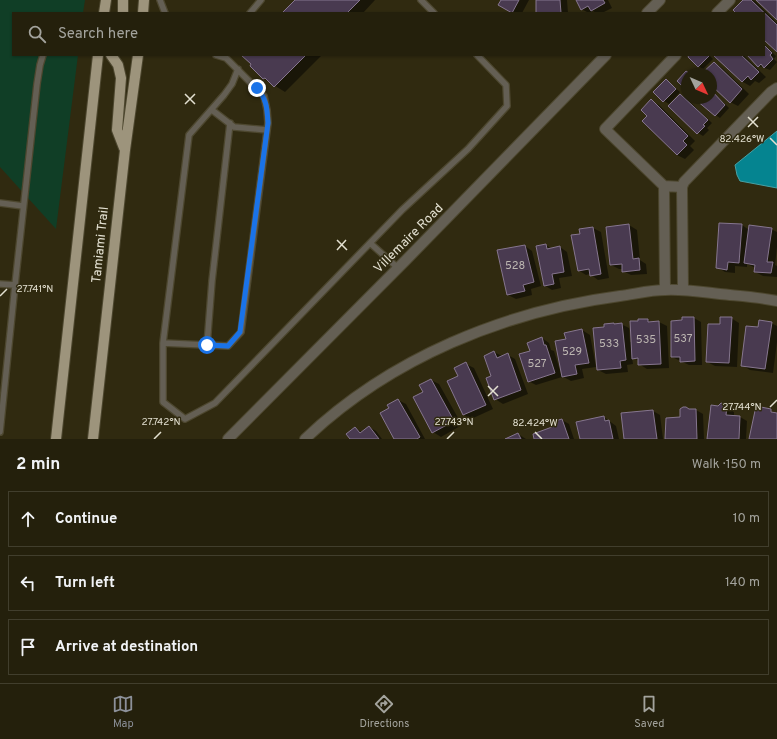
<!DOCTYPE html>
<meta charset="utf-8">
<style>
:root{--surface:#24200c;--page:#2c2815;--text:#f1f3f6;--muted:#a3a39d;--line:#413e2d;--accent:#8c9099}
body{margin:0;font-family:Overpass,sans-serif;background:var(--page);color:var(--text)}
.compass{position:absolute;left:681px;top:68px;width:36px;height:36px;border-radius:50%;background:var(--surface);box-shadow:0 1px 3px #0004;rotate:134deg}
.stop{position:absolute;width:12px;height:12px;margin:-9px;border:3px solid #1a73e8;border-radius:50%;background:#fff}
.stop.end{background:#1a73e8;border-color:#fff;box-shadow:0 1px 4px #0008}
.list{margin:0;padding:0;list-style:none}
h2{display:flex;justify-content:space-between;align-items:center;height:52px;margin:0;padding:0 16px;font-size:17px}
h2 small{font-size:13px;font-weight:400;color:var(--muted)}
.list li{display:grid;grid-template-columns:26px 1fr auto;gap:12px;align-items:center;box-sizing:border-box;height:56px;margin:0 8px 8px;padding:0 8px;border:1px solid var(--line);border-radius:0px}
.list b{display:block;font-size:15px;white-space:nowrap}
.list em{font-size:13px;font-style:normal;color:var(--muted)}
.icon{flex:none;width:22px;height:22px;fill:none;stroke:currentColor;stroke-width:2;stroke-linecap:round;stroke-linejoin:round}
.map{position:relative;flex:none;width:777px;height:439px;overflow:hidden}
.search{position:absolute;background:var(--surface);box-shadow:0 1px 3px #0004;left:12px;right:12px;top:12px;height:44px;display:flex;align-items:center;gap:10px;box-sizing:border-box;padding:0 14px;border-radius:0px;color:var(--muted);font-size:15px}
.sheet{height:244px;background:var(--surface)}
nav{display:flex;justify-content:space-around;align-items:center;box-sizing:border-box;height:56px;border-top:1px solid var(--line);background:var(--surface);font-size:11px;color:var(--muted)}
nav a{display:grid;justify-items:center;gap:2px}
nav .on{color:var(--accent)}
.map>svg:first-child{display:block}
.green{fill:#103e26}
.water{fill:#058490;stroke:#48a0a4}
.shadow{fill:#0007}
.building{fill:#493a50;stroke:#86768f}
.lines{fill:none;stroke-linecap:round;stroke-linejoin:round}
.lane-casing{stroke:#4d472f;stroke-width:8}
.street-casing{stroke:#4d472f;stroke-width:12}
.primary-casing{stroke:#4d472f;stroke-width:12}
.lane{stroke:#645f54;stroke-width:5.5}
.street{stroke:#645f54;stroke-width:10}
.primary{stroke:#9d947c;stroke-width:10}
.route{stroke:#1a73e8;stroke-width:5}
.ticks{fill:none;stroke:#e3e0d1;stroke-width:1.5}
.labels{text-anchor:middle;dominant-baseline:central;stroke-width:3;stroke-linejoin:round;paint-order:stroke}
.number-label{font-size:11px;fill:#bcb6b1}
.street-label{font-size:13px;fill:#e3e0d1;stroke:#302a10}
.ticks-label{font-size:10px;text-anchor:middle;fill:#e3e0d1;stroke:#302a10;stroke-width:3;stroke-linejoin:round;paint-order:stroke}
</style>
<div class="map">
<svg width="777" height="439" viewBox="0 0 777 439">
<rect width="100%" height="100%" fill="#302a10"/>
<path class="green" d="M0,0H85L83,13H13V55H78L56,229L0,167Z"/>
<path class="water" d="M777,131V188L740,181L737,175L735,165Z"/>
<path class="shadow" d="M296,0H375L363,13H284Z
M502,0H529L522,13H515L499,4Z
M537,0H567L568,13H537Z
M577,0H608L612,8L602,13H596L593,11L589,13L581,9Z
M744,0H752L755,1L777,23V51L764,38V13H738Z
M764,44L776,56L774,59L777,62L770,70L759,66L748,55H764Z
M243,55H322L285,92L264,79L251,66L252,64Z
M691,55H709L713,59L703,69L698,66Z
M715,55H743L766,77L759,83L755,81L750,86L743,82Z
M715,63L722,68L749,94L738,106L730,102L711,83V74H703Z
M666,80L680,92L669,104L664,101Z
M711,90L729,108L720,118L711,112L699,98H711Z
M681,95L686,98L712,123L707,128L709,130L703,136L698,133Z
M651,101L659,105L695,141L690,146L694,150L685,159L677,155L648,116Z
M629,225L637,230L640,260L646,264L647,274L631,275L623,271V269H619L611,265L607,228Z
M742,225L749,230L771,229L777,232V247L775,265L777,266V277L763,276L755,272L756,268L747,264V267L735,266V273L725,272L717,267Z
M593,228L601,232L609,278L598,280L590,274L586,275L578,270L581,235Z
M546,245L552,249L560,247L567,252L572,276L559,278L561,288L552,290L544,285Z
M525,246L532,251L541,286L531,289L532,295L516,299L508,295L498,251Z
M694,318L701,322L702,365H689L672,357L683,321Z
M731,318L739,323L737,367L715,366L707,362L721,325Z
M648,320L652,322H659L667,326L669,368L647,369L639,364V361L632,357L633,364L627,365L628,372L606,374L598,370L621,324L629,328L630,342H632L639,322Z
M771,323L777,326V342L773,373L750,370L742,365L758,328Z
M582,330L590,335L596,367L582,369L584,378L571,381L562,376V377L536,385L528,381L531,351L542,338L549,343L551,350L554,351L561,374H563Z
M494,352L502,356L508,355L515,359L528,394L503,404L495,399L493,377Z
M466,364L474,368L493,409L471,419L464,415L459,377Z
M431,380L439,384L462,425L441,437L433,432L424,392Z
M398,400L406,404L425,439H395L391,408Z
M723,405L734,412V416L740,417L747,421L746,439H708L719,407Z
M690,410H696L703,414L704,439H666L681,418Z
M653,411L660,415L663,439H625Z
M604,417L616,426L619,439H581Z
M562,420L569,424L574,439H535L554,428Z
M369,427L376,431L382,439H351L355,428L362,432Z
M518,434L526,439H507Z"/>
<path class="building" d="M295,0H360L347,13H282Z
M501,0H519L512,13L498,5Z
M536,0H560L561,13H536Z
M576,0H603L605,3L591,11L588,6L581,10Z
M743,0H751L777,25V52L764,40V13H736L733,10Z
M756,0H777V20Z
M764,45L772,53L770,55L773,59L764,68L761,64L758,67L747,55H764Z
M241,55H306L274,87L265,78L263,79L250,66L251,64Z
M689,55H708L709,56L698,67L688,57Z
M713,55H741L759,72L751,80L748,76L742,82Z
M714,62L742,89L730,103L711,85V74H701Z
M686,71L690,74H687V87L685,89L677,81Z
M666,79L676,89L663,102L653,92Z
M711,90L725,105L715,116L696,100L698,98H711Z
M680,94L708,120L703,125L705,126L697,134L668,106Z
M651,99L688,136L683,141L687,145L677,155L642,121L647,116L641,110Z
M719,223L742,224L739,263L728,262L727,270L716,268Z
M629,224L633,259L639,258L640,270L622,272V264L610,265L606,227Z
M749,225L772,228L767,262H773L771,273L754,272L755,265L744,263Z
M593,227L601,274L590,276L589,269L578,271L571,235L580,234L579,229Z
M546,244L547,249L560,246L564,272L552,274L554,284L544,286L536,246Z
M525,245L534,282L523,285L525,291L507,295L497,250Z
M682,317H694L695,361L680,362V357H671V321L682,320Z
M720,317H732L729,363L706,362L708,324H720Z
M638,319H648V322L659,321L661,364L638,365V358L632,359L630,321H638Z
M759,320L772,322L765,369L741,366L746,326L758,327Z
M614,323V324L622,323L626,360L620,361L621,368L597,370L593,328L604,327V324Z
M582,329L589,363L575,365L577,374L562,377L555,341L566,339L564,333Z
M542,337L544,345H546L555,373L528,382L519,354L530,351L527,343Z
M494,351L497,358L508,353L521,390L494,400L486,378L491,376L484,356Z
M466,362L486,405L463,415L447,381L458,376L454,368Z
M431,379L454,421L432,433L413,397L423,392L419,385Z
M398,399L420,437L417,439H394L380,413L389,408L387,405Z
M721,403L724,404L727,406L726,415L740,416L739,439H707L711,405L718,406Z
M756,406L771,409V412L777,413V439H749Z
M683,407H686L689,409H696L697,439H665L666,418L680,417V409Z
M653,410L657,439H624L621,413Z
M604,416L605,421L609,420L613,439H580L576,422Z
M562,419L569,439H534L533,434L552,427L551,422Z
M369,426L379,439H350L346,434L355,427L360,433Z
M518,433L521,439H505Z"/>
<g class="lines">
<g class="lane-casing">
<path id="lane" d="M160,0L165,13
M421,0L434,13
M250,13L261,0
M216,55L226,58L264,96L267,110L268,123L241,332L228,346L163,343V402L185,419L215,403L402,210L468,149L507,106L506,85L477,55
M212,110L234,127L267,130
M0,203L23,206
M370,243L398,268
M0,284L15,285L37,84L40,65L43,55
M163,343L189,135L224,95L232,84L238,69
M207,345L212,281L230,123
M0,432L15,285"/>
</g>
<g class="street-casing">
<path id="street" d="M647,13L660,0
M717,13L730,0
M676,55L605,129L664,186L682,187
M664,186L665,290
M683,290L682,187L684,182L771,92L777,88
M228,439L405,261L606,55
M305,439C390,358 505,311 620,296C635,294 650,290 665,290C683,289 702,292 720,294C739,296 758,297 777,301"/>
</g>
<g class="primary-casing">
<path id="primary" d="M123,0V13
M104,13L106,0
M143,13L144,0
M111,55L118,65L121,78L117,130L124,148
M56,439L98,55
M93,439L125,150L138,55"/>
</g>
<use href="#lane" class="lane"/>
<use href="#street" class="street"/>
<use href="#primary" class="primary"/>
</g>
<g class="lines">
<path class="route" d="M207,345L228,346L240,332L268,123C267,108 267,100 257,88"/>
</g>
<path class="ticks" d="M185,94L195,104M185,104L195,94M748,117L758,127M748,127L758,117M770,138L777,145M337,240L347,250M337,250L346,240M0,296L7,289M488,386L498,396M488,396L498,386M770,407L777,400M535,432L542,439M154,439L161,432M447,439L454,432"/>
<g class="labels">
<g class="number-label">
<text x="515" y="266">528</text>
<text x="683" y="339">537</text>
<text x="646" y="340">535</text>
<text x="609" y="344">533</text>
<text x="572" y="352">529</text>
<text x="537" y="364">527</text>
</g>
<g class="street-label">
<text transform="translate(409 239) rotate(-45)">Villemaire Road</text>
<text transform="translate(101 245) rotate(-84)">Tamiami Trail</text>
</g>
</g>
<g class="ticks-label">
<text x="742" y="142">82.426°W</text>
<text x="35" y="292">27.741°N</text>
<text x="742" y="410">27.744°N</text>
<text x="161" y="425">27.742°N</text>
<text x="454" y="425">27.743°N</text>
<text x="535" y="426">82.424°W</text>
</g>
</svg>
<svg class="compass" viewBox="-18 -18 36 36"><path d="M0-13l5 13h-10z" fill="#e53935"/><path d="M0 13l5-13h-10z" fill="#a3a39d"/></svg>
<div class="stop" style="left:207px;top:345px"></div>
<div class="stop end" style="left:257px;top:88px"></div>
<div class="search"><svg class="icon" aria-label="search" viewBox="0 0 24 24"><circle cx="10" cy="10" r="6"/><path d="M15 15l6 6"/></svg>Search here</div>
</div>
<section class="sheet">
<h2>2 min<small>Walk · 150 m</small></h2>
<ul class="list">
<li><svg class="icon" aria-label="ahead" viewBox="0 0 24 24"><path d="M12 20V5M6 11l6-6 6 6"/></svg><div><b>Continue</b></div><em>10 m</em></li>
<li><svg class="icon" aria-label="left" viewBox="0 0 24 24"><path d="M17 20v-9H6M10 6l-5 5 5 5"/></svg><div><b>Turn left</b></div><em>140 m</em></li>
<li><svg class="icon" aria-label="arrive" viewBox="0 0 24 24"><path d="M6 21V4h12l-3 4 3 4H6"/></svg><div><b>Arrive at destination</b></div></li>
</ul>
</section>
<nav>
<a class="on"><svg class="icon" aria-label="map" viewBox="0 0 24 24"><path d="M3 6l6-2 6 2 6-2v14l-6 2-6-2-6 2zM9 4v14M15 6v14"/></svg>Map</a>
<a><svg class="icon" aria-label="directions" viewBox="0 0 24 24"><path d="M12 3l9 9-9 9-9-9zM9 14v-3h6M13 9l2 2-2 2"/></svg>Directions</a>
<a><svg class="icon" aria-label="saved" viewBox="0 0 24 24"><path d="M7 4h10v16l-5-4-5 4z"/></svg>Saved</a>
</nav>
